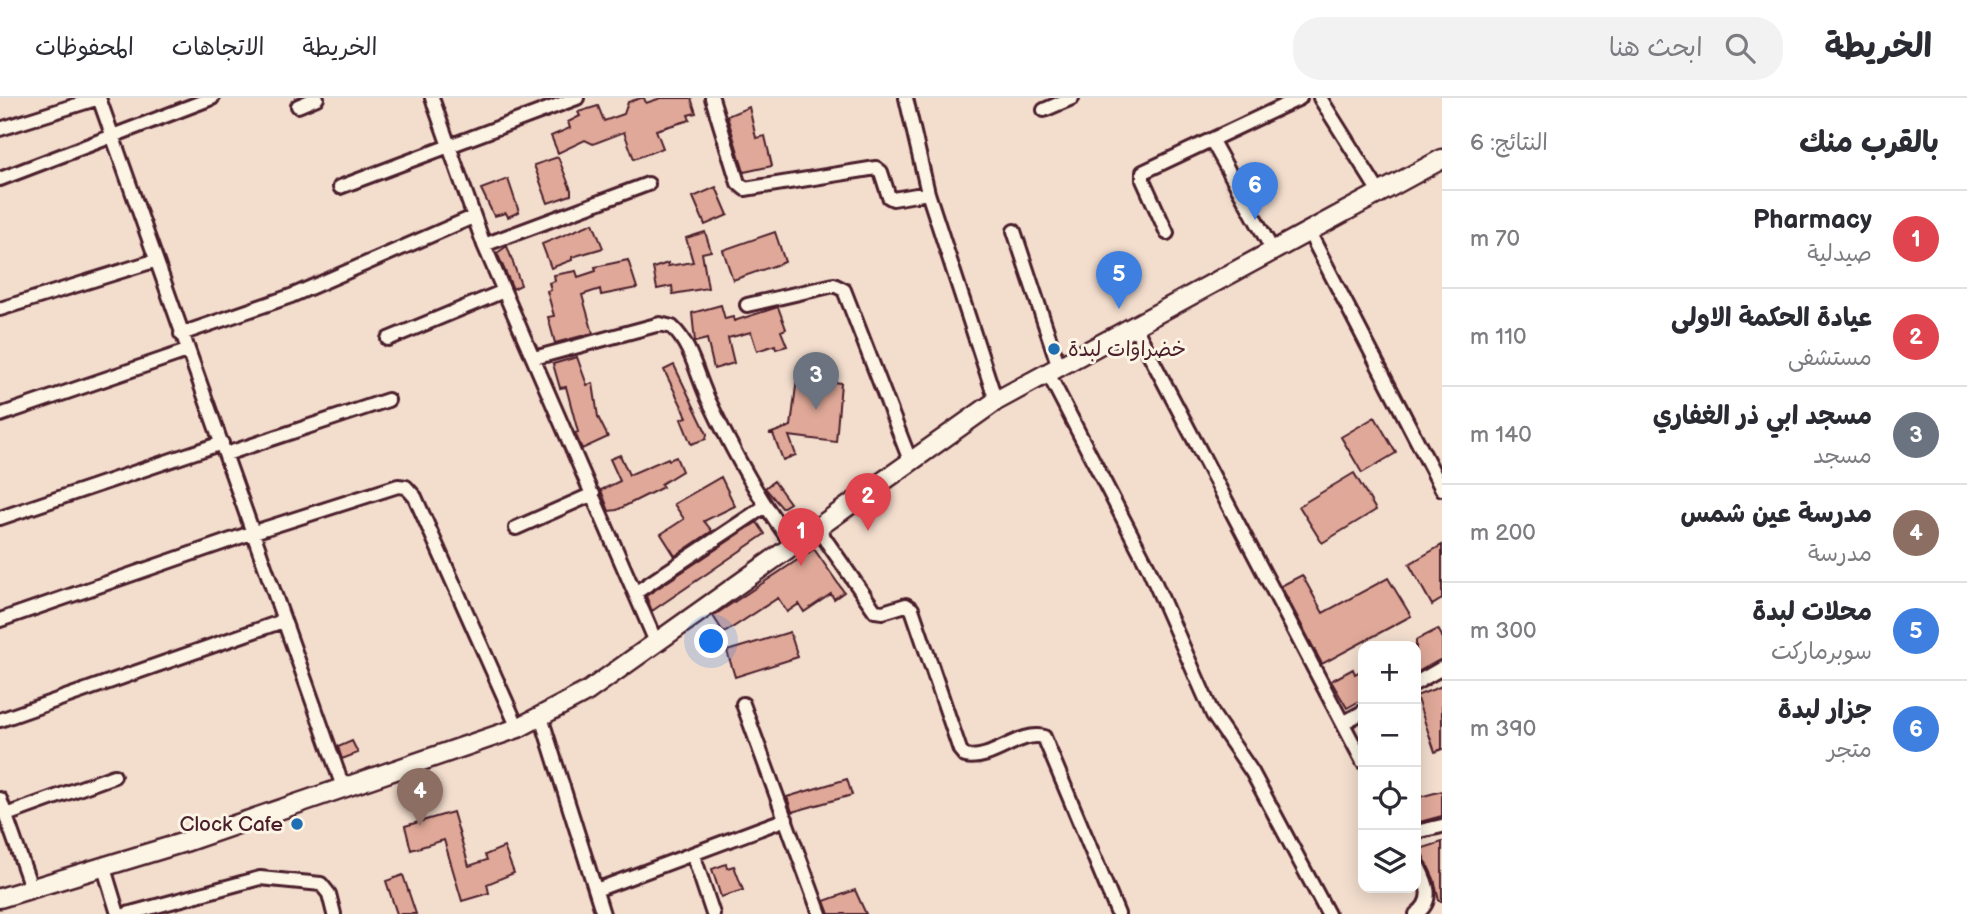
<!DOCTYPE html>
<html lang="ar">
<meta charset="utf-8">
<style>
:root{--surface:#fff;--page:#f2f2f3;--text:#2b2b33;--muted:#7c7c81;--line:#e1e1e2;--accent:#1f6fb2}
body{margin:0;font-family:"Balsamiq Sans","Playpen Sans Arabic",sans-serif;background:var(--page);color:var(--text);direction:rtl}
.controls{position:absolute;right:21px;bottom:21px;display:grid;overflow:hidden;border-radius:14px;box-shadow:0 4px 18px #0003}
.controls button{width:63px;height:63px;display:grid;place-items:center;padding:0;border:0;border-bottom:2px solid var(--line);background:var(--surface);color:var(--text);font:35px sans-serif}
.you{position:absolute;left:712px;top:544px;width:24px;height:24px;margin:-18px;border:5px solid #fff;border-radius:50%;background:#1a73e8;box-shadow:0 0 0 10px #1a73e833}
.badge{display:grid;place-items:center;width:46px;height:46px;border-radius:50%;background:var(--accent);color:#fff;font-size:23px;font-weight:700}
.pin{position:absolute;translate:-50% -58px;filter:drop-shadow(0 2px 4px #0008)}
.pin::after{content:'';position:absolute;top:37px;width:24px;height:21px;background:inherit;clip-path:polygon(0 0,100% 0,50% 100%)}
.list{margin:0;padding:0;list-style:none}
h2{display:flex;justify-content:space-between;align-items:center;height:91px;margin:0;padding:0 28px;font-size:30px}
h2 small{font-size:23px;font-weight:400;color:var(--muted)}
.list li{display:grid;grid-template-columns:46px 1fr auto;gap:21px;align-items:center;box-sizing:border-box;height:98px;padding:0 28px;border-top:2px solid var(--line)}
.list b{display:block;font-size:26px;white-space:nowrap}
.list p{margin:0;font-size:23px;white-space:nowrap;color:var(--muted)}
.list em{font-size:23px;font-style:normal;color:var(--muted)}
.icon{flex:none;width:38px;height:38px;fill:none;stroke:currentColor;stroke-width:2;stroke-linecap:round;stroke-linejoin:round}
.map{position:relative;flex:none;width:1442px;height:816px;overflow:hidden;direction:ltr}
header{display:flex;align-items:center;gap:42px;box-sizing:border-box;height:98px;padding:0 35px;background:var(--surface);border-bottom:2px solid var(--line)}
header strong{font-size:33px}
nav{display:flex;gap:38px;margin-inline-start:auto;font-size:24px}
.search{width:490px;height:63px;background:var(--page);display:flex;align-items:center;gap:18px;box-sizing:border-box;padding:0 24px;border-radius:28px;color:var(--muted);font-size:26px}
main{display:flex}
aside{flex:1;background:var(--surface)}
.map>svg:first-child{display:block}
.building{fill:#dfa898;stroke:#4a1f2b;stroke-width:2}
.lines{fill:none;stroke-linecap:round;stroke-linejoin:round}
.street-casing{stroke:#4a1f2b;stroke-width:18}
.secondary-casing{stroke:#4a1f2b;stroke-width:23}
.street{stroke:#fcf5e5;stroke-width:12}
.secondary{stroke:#fcf5e5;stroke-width:18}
.poi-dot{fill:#1f6fb2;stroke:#fcf5e5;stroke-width:2.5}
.labels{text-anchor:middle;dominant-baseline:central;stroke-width:6;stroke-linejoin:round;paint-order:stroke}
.poi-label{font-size:21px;fill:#4a1f2b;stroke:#fcf5e5;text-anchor:start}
</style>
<header>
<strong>الخريطة</strong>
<div class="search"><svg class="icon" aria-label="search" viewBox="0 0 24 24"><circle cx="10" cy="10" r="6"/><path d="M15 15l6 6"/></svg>ابحث هنا</div>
<nav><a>الخريطة</a><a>الاتجاهات</a><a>المحفوظات</a></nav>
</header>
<main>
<aside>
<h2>بالقرب منك<small>النتائج: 6</small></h2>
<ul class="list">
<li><span class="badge" style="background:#e0444e">1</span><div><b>Pharmacy</b><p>صيدلية</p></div><em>70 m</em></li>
<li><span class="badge" style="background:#e0444e">2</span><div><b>عيادة الحكمة الاولى</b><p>مستشفى</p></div><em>110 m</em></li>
<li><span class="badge" style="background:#6b7280">3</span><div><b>مسجد ابي ذر الغفاري</b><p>مسجد</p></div><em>140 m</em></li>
<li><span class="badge" style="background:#8d6e63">4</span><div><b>مدرسة عين شمس</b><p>مدرسة</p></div><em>200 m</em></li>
<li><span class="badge" style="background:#3f7fe0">5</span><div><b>محلات لبدة</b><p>سوبرماركت</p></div><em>300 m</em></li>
<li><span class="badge" style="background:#3f7fe0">6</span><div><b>جزار لبدة</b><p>متجر</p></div><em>390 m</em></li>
</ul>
</aside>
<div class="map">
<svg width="1442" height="816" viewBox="0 0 1442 816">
<rect width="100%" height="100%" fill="#f3dece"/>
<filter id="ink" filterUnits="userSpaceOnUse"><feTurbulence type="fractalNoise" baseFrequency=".0143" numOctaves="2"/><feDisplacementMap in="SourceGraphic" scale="14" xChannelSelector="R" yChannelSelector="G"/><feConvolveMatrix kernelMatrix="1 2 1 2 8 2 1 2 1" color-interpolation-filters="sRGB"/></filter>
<g filter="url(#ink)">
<path class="building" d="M641,0H644L646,5L661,0H691L696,15L688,17L690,22L656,32L663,50L634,61L624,34L593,46L585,42L558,55L551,38L570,30L568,24L580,18L578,14L598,8L604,23L624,16L628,4Z
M749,9L756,40L765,38L772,68L744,74L727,18Z
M558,59L571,92V97L548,105L534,67Z
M508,81L519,114L508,119L506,115L494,118L481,91Z
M716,89L728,117L705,127L693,99Z
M593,125L603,150L572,159V162L551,170L542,146Z
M705,134L711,153L702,155L708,190L673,196L672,188L657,191L653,170L668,165V168L693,164L686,140Z
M775,134L785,164L733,182L723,152Z
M507,148L521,187L513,191L497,155Z
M628,162L637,190L601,197L600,191L582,197L593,235L555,245L548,219L554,218L547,193L551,192L549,185L555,183L554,177L576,173L578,179L596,173L595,169Z
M721,207L725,221L733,219L734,223L778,209L786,231L781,233L787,248L776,251L775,247L757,253L751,234L728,240L734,265L714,271L707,241L695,244L692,215Z
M577,259L587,287L593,285L598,319L608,339L582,351L575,335L578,334L566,289L560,290L553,266Z
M674,267L707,336L706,341L691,346L681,321L687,319L664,272Z
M797,280L841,285L836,344L789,338L796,357L783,362L773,336H769L791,328Z
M1375,319L1396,355L1362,375L1341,339Z
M620,357L629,377L668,360L669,362L676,359L682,373L661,386L663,389L617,412L609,413L601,392L620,383L610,361Z
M1354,375L1376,412L1322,445L1299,408Z
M721,379L735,408L704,423L712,433L675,458L661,436L684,421L674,406Z
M774,383L790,405L782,410L765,390Z
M757,424L765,436L652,513L646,498Z
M1442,447V501L1432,507L1409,466Z
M814,451L844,494L834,501L831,496L804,514L799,506L787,514L778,500L724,535L713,518Z
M1302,477L1323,515L1388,480L1411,518L1322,566L1281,488Z
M1438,531L1442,538V561L1416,575V542Z
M790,534L798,559L735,579L727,553Z
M1353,571L1355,576L1363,571V601L1347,610L1331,583Z
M1442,588V651L1435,654L1416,598Z
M352,643L358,655L342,661L338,649Z
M847,681L852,697L792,714L787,699Z
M1442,693V718L1416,725V700Z
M453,714L469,768L487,762L485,757L504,749L514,775L487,786L489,795L462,803L444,742L411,752L405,728Z
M1442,744V803H1439L1434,781L1420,751Z
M726,766L727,770L734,768L743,792L721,799L712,771Z
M403,777L416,816H397L386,783Z
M855,792L866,816H829L824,803Z"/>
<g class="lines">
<g class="street-casing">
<path id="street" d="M99,0L343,689
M432,0L484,147L656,544
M712,0L738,85L745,91L876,70L881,74L889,99L893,101L928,95
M906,0L928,95L996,303
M1320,0L1379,94
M298,8L317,0
M1044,12L1072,0
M0,31L99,0
M1212,43L1273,153
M0,81L212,0
M340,89L577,0
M1014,133L1059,269
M1309,134L1442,391
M1167,135L1143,82V74L1300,0
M484,147L648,86
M747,207L834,187L844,192L911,365
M0,211L154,163
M1134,227L1363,664
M181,236L291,198L473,119
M388,241L504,193
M534,260L660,226L672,229C692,247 698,282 710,305C734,356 760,404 794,448
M1048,275L1148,469L1213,617L1252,674L1328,816
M0,317L187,253
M226,356L388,302
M0,420L222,345
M516,430L593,396
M818,431L875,513L883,514L906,507L912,511L960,652L965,658C992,664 1019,632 1044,639L1118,816
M635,495L764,409
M0,522L254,434L398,388L406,389L415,399L518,630
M1416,585L1442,570
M743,606L820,816
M541,619L603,816
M0,622L283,523
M1343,625L1363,614
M0,701L32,792
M6,717L114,678
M1416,734L1442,728
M693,756L713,816
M1416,764C1425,782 1437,801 1416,816
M104,770L118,816
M596,792L786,721
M127,816L260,780L321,786L329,796L334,816"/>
</g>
<g class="secondary-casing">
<path id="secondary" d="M0,800L185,744L518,630L588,593L996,303L1442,61"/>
</g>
<use href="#street" class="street"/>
<use href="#secondary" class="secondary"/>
</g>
</g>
<g class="poi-dot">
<circle cx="1054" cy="251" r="7"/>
<circle cx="297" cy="726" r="7"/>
</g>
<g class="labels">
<g class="poi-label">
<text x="1068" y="251">خضراوات لبدة</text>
<text x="283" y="726" text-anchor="end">Clock Cafe</text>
</g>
</g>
</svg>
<div class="controls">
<button>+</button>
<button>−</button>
<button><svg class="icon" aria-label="locate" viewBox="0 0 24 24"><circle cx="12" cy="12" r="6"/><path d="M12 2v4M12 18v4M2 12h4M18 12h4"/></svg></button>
<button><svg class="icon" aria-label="layers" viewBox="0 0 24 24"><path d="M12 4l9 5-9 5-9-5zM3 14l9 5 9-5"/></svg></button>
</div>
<div class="you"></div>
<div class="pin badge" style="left:801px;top:468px;background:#e0444e">1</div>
<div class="pin badge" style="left:868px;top:433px;background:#e0444e">2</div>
<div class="pin badge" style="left:816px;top:312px;background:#6b7280">3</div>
<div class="pin badge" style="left:420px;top:728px;background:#8d6e63">4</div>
<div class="pin badge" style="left:1119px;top:211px;background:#3f7fe0">5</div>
<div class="pin badge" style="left:1255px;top:122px;background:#3f7fe0">6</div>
</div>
</main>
